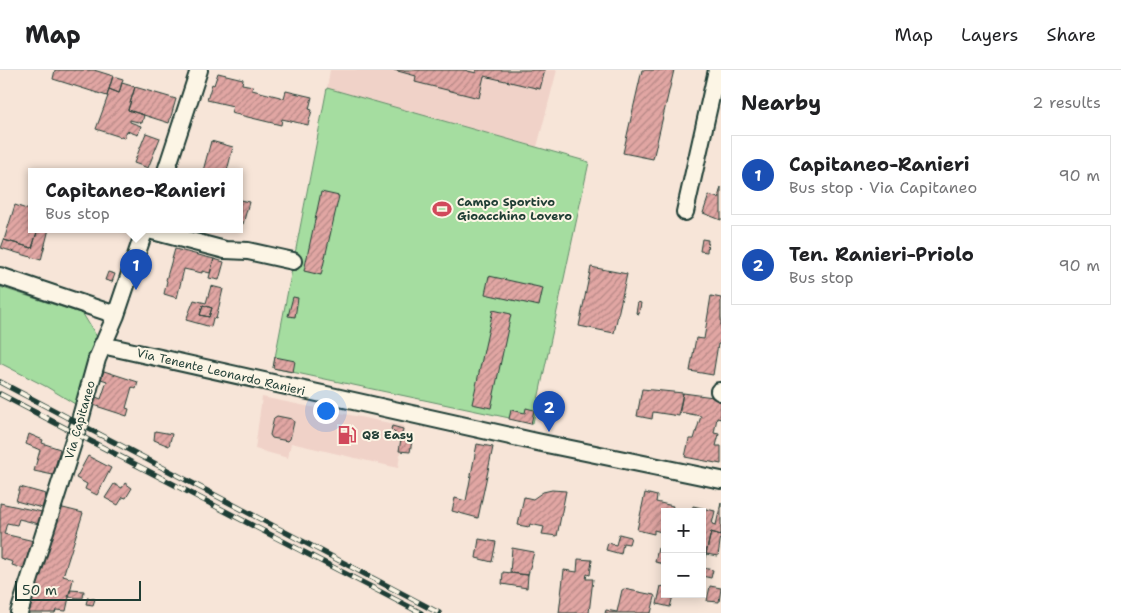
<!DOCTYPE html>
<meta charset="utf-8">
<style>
:root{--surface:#fff;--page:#f2f2f2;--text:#202124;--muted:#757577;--line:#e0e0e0;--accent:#7c3aed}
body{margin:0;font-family:"Shantell Sans",sans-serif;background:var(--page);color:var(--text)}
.controls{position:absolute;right:15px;bottom:15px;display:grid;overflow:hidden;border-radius:0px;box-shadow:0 2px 12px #0003}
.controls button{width:45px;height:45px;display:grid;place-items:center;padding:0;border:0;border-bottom:1px solid var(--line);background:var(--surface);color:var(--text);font:25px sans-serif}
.scale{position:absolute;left:15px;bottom:12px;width:126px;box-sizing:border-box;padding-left:5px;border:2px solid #1f3d34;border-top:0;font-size:14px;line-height:18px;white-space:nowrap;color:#1f3d34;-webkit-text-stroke:4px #fcf5e5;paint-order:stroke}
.you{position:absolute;left:325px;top:340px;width:18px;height:18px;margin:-12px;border:4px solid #fff;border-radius:50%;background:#1a73e8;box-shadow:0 0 0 8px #1a73e833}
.badge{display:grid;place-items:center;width:32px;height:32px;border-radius:50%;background:var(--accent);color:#fff;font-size:16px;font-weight:700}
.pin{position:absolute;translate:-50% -41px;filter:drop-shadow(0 1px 2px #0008)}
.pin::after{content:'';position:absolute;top:26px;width:18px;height:15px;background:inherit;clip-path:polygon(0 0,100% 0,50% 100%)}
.popup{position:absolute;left:28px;top:98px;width:215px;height:65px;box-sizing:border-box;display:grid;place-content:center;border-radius:0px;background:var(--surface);filter:drop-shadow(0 1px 4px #0005);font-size:16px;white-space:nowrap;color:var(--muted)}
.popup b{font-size:19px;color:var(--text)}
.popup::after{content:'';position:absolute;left:50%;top:100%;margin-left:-10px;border:10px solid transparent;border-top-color:var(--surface)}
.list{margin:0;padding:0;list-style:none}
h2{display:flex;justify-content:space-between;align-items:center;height:65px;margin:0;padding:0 20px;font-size:21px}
h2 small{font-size:16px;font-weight:400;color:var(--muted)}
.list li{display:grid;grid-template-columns:32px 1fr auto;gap:15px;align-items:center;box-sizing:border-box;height:80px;margin:0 10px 10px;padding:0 10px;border:1px solid var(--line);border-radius:0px}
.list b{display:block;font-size:19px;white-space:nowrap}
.list p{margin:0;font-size:16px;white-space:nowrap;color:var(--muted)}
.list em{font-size:16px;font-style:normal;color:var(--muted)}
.map{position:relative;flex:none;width:721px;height:543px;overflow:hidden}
header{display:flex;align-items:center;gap:30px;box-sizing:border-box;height:70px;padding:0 25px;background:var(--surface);border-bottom:1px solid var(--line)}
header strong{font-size:24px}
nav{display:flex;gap:28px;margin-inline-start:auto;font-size:18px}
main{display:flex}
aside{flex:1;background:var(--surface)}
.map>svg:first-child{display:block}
.built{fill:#f0d2c8}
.green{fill:#a5dda0;stroke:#628d6a}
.building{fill:url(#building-hatch);stroke:#1f3d34;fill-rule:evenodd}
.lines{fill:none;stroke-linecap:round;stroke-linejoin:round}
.minor-casing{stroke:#1f3d34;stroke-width:20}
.minor{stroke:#fcf5e5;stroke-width:16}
.rail-casing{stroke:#1f3d34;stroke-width:5.5}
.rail{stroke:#fcf5e5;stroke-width:4;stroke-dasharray:11;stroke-linecap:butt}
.labels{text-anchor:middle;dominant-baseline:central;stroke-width:4;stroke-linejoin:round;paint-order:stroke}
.poi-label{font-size:12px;font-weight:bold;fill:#1f3d34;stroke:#fcf5e5;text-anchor:start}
.street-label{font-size:12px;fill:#1f3d34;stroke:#fcf5e5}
</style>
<header>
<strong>Map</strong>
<nav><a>Map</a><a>Layers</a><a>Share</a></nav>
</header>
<main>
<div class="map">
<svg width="721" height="543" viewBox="0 0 721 543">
<defs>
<pattern id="building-hatch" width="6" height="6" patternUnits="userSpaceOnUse" patternTransform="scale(1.25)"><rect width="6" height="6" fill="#e1a6a3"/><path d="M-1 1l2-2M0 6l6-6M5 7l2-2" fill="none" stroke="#b68886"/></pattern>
</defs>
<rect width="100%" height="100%" fill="#f7e5d8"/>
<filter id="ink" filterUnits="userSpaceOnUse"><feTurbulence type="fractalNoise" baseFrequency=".02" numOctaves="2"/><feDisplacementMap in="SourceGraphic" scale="10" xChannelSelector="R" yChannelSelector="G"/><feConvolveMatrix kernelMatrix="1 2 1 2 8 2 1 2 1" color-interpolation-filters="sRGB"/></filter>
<g filter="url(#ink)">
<path class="built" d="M330,0H557L537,77L327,19Z
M262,327L404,356L398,398L291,373L288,388L255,379Z"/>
<path class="green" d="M327,18L589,92L533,353L273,298Z
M0,217L83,244L97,267L75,334L47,317L0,293Z"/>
<path class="building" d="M55,0H94L113,6L107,26L53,9Z
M394,0H464L476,3V0H545L540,19L484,6L479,28L415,12L416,6Z
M642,0H674L653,89L623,83Z
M218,3L243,9L242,14L253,16L252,20L284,28L286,21L312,27L309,39L312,40L308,55L282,49L281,55L231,43L233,36L207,30L212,14L214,15Z
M113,6L123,9L119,23L109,19Z
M122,13L135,17L128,40L144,45L142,53L130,50V52L141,56L138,65L127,61L124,68L96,59L108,26H107L109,19L119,23Z
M135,17L176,29L169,53L128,40Z
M146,63L160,68L148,98L134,93Z
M211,71L233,77L227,101H203Z
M721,117V150L703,143L709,125L718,128Z
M321,122L339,126L321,205L304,201Z
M240,130L249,132L243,154H240Z
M15,135L32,141V159H38L32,178L4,170Z
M38,159H49L41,190L1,178L4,170L32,178Z
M702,169L708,170L707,182L700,181Z
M175,179L214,189L210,203L202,201V203L184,199L177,228L164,224L167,211L166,210Z
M214,189L224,192L219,210L209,208Z
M591,197L627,204L614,263L579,256Z
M108,202L115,204L112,212L105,210Z
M489,206L543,218L539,236L485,224Z
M211,216L223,219L216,249L213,248L211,257L186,250L194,230L206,233ZM203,235L212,238L209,247L200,245Z
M711,226L721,228V274H718L713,305L690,301L696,268L704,269Z
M293,227L298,228L295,247L288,246Z
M638,232L641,233L639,244L636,243Z
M203,235L212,238L209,247L200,245Z
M493,240L511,244L491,338L472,334Z
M275,287L295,291L293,302L273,298Z
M104,301L138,312L136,319L132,317L126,338L129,339L127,346L93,335L96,327L101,329L107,311L101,309Z
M642,319L683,323L679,346L653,342L652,349L637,346Z
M683,323L721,328V349L717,348L714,363L719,364L716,376H721V394L685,387L689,369H694L701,346L679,342Z
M526,338L534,340L531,354L509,349L511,340L525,343Z
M277,346L292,349L294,352L290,369L288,371L272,368L270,365L274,348Z
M392,356L403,359L401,369L391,359Z
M155,361L172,364L169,376L154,370Z
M29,364L43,370L42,373L60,379L53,405L34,401L40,380L26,374Z
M401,369L412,371L410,382L399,381Z
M477,374L493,377L478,448L452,441L455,428L466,431Z
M88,386L111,398L97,425L85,419L87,414L76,408Z
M125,413L132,418L126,428L123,427L118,435L105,428L114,414L122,418Z
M20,417L46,424L42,438L16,431Z
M552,420L566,421L557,466L542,464L544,457L530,454L529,457L518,455L524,427L533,429L543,422Z
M645,423L657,426L656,432L673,436L671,442H665V463L654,460V464L637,460Z
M0,433L42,442L39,454L19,449L17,455L7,453L4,464L34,471L24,499L12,495L13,492L0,488Z
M721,433V465L711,462L705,488L702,487V442H692L693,436L715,441L712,454L716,455Z
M59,437L83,443L63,506L73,509L66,541L56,540L55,543H27Z
M711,462L721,465L718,486L706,484Z
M619,464L631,467L629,474L623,473L621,484L606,480L608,473L616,475Z
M479,469L496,472L492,492L476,488Z
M512,478L534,482L528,505L510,503Z
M658,478L665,480V494L655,492Z
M578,489L592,490L590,505L587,504L586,509H593L589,543H559L564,500L577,502Z
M703,498L713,500L711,508L702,506Z
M503,502L528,505L527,518L502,514Z
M661,516L665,517V524L673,526L670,537L657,534Z
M710,516L721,518L719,532L707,531Z
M624,519L654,525L655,527L651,543H605L606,540L617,542L622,520Z
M70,520L84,521L83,528L68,527Z
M88,527L95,529L93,535L86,534Z"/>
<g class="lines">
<g class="minor-casing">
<path id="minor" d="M166,101L199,0
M685,142L717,0
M145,159L225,180L248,181L293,191
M0,206L116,245
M102,275L537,372L721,410
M719,321L721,322
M19,543L79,354L97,289L116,245L145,159"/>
</g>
<use href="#minor" class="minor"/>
<g class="rail-casing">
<path id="rail" d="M0,312L439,543
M0,324L421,543"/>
</g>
<use href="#rail" class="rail"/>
</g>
</g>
<defs>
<g id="stadium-bare" transform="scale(1.5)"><path d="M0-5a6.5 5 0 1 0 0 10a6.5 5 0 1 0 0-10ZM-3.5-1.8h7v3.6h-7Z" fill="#d1495b" stroke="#fcf5e5" stroke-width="2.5" paint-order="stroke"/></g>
<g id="fuel-bare" transform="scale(1.5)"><path d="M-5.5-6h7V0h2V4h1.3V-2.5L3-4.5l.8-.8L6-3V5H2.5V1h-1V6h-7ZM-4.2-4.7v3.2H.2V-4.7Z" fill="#d1495b" stroke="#fcf5e5" stroke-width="2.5" paint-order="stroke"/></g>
</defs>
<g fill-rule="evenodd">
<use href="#stadium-bare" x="442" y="139"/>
<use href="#fuel-bare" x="347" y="365"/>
</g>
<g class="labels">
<g class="poi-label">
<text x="457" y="132">Campo Sportivo<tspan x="457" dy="14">Gioacchino Lovero</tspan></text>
<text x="362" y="365">Q8 Easy</text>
</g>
<g class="street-label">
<text transform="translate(221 302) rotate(13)">Via Tenente Leonardo Ranieri</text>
<text transform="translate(80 350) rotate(-74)">Via Capitaneo</text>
</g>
</g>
</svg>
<div class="controls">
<button>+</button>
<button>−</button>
</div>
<div class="scale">50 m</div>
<div class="you"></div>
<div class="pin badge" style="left:136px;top:220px;background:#1a4fb4">1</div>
<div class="popup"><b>Capitaneo-Ranieri</b>Bus stop</div>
<div class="pin badge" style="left:549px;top:362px;background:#1a4fb4">2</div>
</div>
<aside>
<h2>Nearby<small>2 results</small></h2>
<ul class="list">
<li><span class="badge" style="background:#1a4fb4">1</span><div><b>Capitaneo-Ranieri</b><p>Bus stop · Via Capitaneo</p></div><em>90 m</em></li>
<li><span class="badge" style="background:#1a4fb4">2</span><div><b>Ten. Ranieri-Priolo</b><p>Bus stop</p></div><em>90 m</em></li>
</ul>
</aside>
</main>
